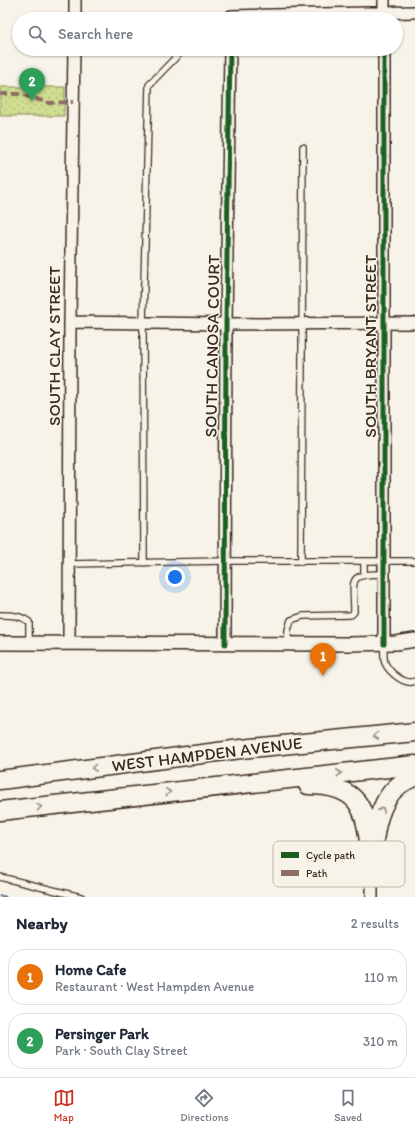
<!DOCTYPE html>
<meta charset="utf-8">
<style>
:root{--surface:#fff;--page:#f2f2f3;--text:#1f2937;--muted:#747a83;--line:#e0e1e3;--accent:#c8321e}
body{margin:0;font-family:Itim,sans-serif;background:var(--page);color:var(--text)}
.you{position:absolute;left:175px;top:577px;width:14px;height:14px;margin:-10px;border:3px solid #fff;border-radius:50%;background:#1a73e8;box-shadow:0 0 0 6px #1a73e833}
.badge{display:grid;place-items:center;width:26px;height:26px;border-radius:50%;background:var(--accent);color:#fff;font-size:13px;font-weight:700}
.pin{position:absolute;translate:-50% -33px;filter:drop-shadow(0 1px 2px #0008)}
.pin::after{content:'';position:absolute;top:21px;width:14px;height:12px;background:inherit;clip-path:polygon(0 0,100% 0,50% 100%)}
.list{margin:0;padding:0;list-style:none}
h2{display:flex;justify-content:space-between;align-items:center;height:52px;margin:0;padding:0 16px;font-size:17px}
h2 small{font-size:13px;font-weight:400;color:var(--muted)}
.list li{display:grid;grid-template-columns:26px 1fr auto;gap:12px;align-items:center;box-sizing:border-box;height:56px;margin:0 8px 8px;padding:0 8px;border:1px solid var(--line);border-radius:16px}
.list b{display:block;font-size:15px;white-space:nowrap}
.list p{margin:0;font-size:13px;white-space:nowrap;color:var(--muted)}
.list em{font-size:13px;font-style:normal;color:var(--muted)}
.icon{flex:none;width:22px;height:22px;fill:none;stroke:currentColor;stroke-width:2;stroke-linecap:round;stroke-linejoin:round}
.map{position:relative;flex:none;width:415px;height:897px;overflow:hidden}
.search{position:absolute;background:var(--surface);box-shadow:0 1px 3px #0004;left:12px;right:12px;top:12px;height:44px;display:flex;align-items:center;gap:10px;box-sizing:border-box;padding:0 14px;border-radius:22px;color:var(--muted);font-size:15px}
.sheet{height:180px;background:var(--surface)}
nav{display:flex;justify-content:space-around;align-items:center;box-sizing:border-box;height:56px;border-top:1px solid var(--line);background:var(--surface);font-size:11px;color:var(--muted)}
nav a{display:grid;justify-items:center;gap:2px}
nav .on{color:var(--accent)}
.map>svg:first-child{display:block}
.park{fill:url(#park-dots);stroke:#858458}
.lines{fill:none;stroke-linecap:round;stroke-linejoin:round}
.stream{stroke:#6b8397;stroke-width:3}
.service-casing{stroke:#3b2a1e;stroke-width:8}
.minor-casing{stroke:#3b2a1e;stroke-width:14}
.tertiary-casing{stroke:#3b2a1e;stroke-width:16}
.trunk-casing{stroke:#3b2a1e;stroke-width:21}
.service{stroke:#f7f3e8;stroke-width:5.5}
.minor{stroke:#f7f3e8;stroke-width:11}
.tertiary{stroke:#f7f3e8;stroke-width:13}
.trunk{stroke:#f7f3e8;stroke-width:18}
.quiet{stroke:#8d6e63;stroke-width:4;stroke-dasharray:8 4;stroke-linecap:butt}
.cycleway-casing{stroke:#f7f3e8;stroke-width:8}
.cycleway{stroke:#1b5e20;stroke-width:5}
.oneway{stroke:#998e83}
.labels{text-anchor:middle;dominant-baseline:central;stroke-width:3;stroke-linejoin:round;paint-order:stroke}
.street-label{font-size:17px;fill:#3b2a1e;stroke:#f7f3e8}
.key{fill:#f7f3e8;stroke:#bfb7ab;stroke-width:1}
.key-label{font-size:11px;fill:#3b2a1e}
</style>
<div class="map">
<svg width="415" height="897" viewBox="0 0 415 897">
<defs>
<pattern id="park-dots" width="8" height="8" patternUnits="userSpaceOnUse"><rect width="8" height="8" fill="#cfdd91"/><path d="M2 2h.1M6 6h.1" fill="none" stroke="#b3be7d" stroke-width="1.8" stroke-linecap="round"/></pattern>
</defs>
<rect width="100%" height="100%" fill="#f7f3e8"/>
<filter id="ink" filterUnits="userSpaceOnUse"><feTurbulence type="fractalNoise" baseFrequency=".025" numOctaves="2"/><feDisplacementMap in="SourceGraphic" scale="8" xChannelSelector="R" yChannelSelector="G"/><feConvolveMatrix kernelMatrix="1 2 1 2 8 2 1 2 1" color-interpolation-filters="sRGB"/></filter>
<g filter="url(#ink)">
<path class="park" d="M0,87H65L64,116H0Z"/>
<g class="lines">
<path class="stream" d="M0,896L5,897"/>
<g class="service-casing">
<path id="service" d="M364,561V574
M301,562L303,147
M144,563L143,323L149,85L179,54L187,49
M69,564L224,561H415
M0,615C11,615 20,615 29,622V643
M288,644V630L291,620L303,616L351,615L354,612C354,579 346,574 384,574
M384,644C384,650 383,657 385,663C389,672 405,686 415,681
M0,877L81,897"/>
</g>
<g class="minor-casing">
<path id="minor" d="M75,19V0
M231,19V16L415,12
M384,19V0
M70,322L226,324L415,323
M69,643L70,322L74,49
M225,644L226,324L230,49
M384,644V49
M372,897V862"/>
</g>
<g class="tertiary-casing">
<path id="tertiary" d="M0,643L349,644L396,643L415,640"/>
</g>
<g class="trunk-casing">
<path id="trunk" d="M0,780L241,749L415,732
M308,785C366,785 365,814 372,862
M0,811L415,765
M374,841C377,815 387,785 415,777"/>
</g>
<use href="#service" class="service"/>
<use href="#minor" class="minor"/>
<use href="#tertiary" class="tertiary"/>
<use href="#trunk" class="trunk"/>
<path class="quiet" d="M0,94H20L49,103L73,102"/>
<g class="cycleway-casing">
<path id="cycleway" d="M225,644L226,324L230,49
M384,644V49"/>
</g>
<use href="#cycleway" class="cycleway"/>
</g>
<defs><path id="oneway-chevron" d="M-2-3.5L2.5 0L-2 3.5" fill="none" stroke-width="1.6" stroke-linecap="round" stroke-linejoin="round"/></defs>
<g class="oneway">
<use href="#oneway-chevron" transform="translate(376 736) rotate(174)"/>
<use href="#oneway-chevron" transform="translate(94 768) rotate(173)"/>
<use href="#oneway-chevron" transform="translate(339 773) rotate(-6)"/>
<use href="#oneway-chevron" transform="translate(168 792) rotate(-6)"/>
<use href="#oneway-chevron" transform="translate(39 807) rotate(-7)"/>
<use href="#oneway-chevron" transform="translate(382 810) rotate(-65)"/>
</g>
</g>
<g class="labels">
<g class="street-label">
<text transform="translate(54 346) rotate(-90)">SOUTH CLAY STREET</text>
<text transform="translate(212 346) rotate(-89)">SOUTH CANOSA COURT</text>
<text transform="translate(370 346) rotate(-90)">SOUTH BRYANT STREET</text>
<text transform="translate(207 754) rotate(-7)">WEST HAMPDEN AVENUE</text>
</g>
</g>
<rect x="273" y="841" width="132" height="46" rx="6" class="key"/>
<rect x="281" y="852" width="18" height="6" fill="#1b5e20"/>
<rect x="281" y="870" width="18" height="6" fill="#8d6e63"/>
<g class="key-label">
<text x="306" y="859">Cycle path</text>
<text x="306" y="877">Path</text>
</g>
</svg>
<div class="you"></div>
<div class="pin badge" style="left:323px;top:676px;background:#e8710a">1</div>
<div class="pin badge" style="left:32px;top:101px;background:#2e9e5b">2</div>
<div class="search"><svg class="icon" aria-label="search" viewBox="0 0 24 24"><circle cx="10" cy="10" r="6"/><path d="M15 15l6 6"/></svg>Search here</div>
</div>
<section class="sheet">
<h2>Nearby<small>2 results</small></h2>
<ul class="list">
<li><span class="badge" style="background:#e8710a">1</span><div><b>Home Cafe</b><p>Restaurant · West Hampden Avenue</p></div><em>110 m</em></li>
<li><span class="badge" style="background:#2e9e5b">2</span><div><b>Persinger Park</b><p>Park · South Clay Street</p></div><em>310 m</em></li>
</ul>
</section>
<nav>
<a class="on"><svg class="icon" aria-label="map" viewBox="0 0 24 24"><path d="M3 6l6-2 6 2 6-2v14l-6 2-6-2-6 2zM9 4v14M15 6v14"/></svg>Map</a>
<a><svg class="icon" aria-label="directions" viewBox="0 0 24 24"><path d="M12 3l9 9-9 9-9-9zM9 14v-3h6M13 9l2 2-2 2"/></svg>Directions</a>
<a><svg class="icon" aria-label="saved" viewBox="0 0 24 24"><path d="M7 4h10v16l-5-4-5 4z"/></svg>Saved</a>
</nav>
